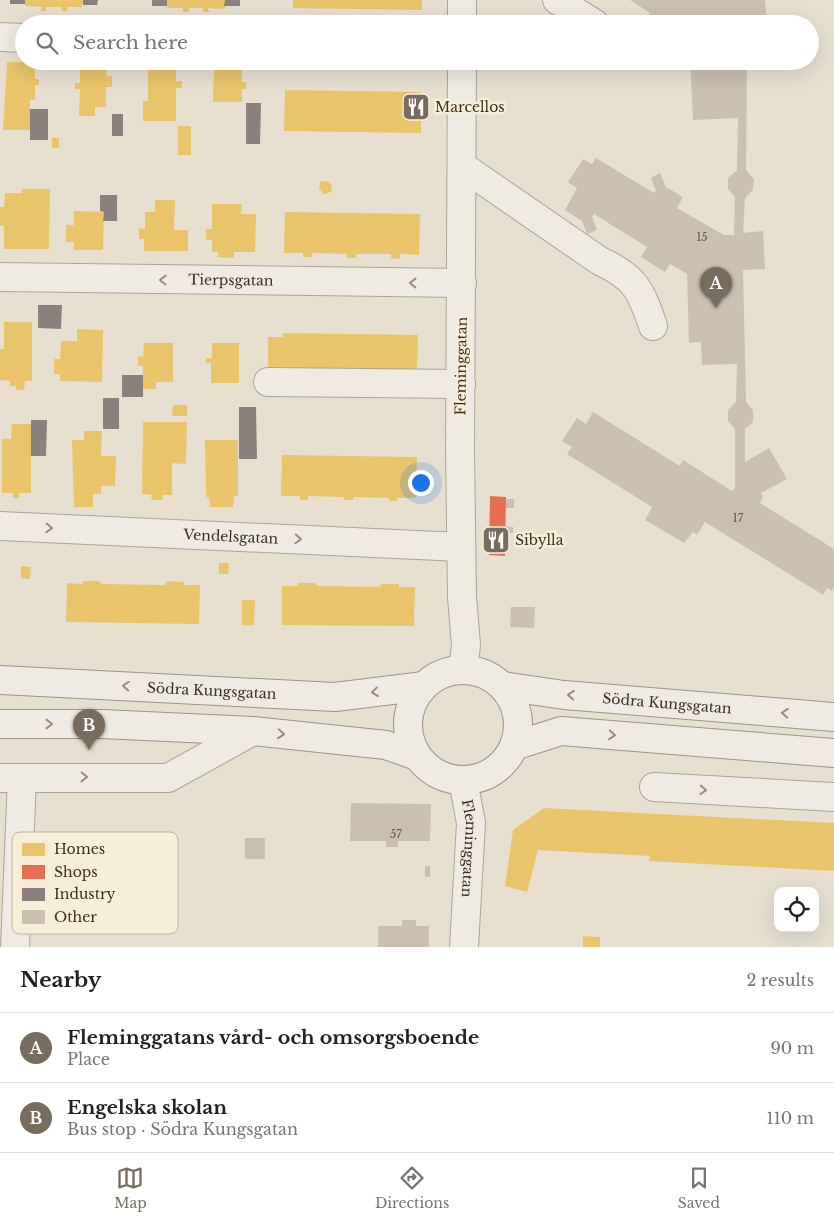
<!DOCTYPE html>
<meta charset="utf-8">
<style>
:root{--surface:#fff;--page:#f2f2f2;--text:#202124;--muted:#757577;--line:#e0e0e0;--accent:#786c5e}
body{margin:0;font-family:"Libre Baskerville",serif;background:var(--page);color:var(--text)}
.controls{position:absolute;right:15px;bottom:15px;display:grid;overflow:hidden;border-radius:10px;box-shadow:0 5px 20px #0002}
.controls button{width:45px;height:45px;display:grid;place-items:center;padding:0;border:0;border-bottom:1px solid var(--line);background:var(--surface);color:var(--text);font:25px sans-serif}
.you{position:absolute;left:420px;top:482px;width:18px;height:18px;margin:-12px;border:4px solid #fff;border-radius:50%;background:#1a73e8;box-shadow:0 0 0 8px #1a73e833}
.badge{display:grid;place-items:center;width:32px;height:32px;border-radius:50%;background:var(--accent);color:#fff;font-size:16px;font-weight:700}
.pin{position:absolute;translate:-50% -41px;filter:drop-shadow(0 1px 2px #0008)}
.pin::after{content:'';position:absolute;top:26px;width:18px;height:15px;background:inherit;clip-path:polygon(0 0,100% 0,50% 100%)}
.list{margin:0;padding:0;list-style:none}
h2{display:flex;justify-content:space-between;align-items:center;height:65px;margin:0;padding:0 20px;font-size:21px}
h2 small{font-size:16px;font-weight:400;color:var(--muted)}
.list li{display:grid;grid-template-columns:32px 1fr auto;gap:15px;align-items:center;box-sizing:border-box;height:70px;padding:0 20px;border-top:1px solid var(--line)}
.list b{display:block;font-size:19px;white-space:nowrap}
.list p{margin:0;font-size:16px;white-space:nowrap;color:var(--muted)}
.list em{font-size:16px;font-style:normal;color:var(--muted)}
.icon{flex:none;width:28px;height:28px;fill:none;stroke:currentColor;stroke-width:2;stroke-linecap:round;stroke-linejoin:round}
.map{position:relative;flex:none;width:834px;height:947px;overflow:hidden}
.search{position:absolute;background:var(--surface);box-shadow:0 5px 20px #0002;left:15px;right:15px;top:15px;height:55px;display:flex;align-items:center;gap:12px;box-sizing:border-box;padding:0 18px;border-radius:28px;color:var(--muted);font-size:19px}
.sheet{height:205px;background:var(--surface)}
nav{display:flex;justify-content:space-around;align-items:center;box-sizing:border-box;height:70px;border-top:1px solid var(--line);background:var(--surface);font-size:14px;color:var(--muted)}
nav a{display:grid;justify-items:center;gap:2px}
nav .on{color:var(--accent)}
.map>svg:first-child{display:block}
.homes{fill:#e9c46a}
.shops{fill:#e76f51}
.industry{fill:#8a817c}
.building{fill:#cbbfb2}
.lines{fill:none;stroke-linecap:round;stroke-linejoin:round}
.street-casing{stroke:#ada599;stroke-width:30}
.secondary-casing{stroke:#9c958a;stroke-width:30}
.street{stroke:#efebe3;stroke-width:28}
.secondary{stroke:#efebe3;stroke-width:28}
.oneway{stroke:#968c82}
.labels{text-anchor:middle;dominant-baseline:central;stroke-width:5;stroke-linejoin:round;paint-order:stroke}
.number-label{font-size:11px;fill:#605244}
.poi-label{font-size:14px;fill:#3d2e20;stroke:#f7eed8;text-anchor:start}
.street-label{font-size:14px;fill:#3d2e20;stroke:#f7eed8}
.key{fill:#f7eed8;stroke:#bfb4a1;stroke-width:1}
.key-label{font-size:14px;fill:#3d2e20}
</style>
<div class="map">
<svg width="834" height="947" viewBox="0 0 834 947">
<rect width="100%" height="100%" fill="#e7e0d1"/>
<path class="homes" d="M25,0H83L82,7H67V11H62V7H46V11H41L42,7L25,6Z
M167,0H225V9L208,8L209,12H203V8H189V12H183V8H167Z
M293,0H422V10L293,8Z
M7,62H35V79H39V85H35V100H30V130H3Z
M80,63H107L106,76H112V87H106V107H95V116H79L80,89H75V83H80Z
M148,63L176,64V81H182V88H176V121H143V101H148Z
M214,64L242,65V82H246V89H242V102H213Z
M285,90L421,92V133L284,131Z
M178,126H191V155H178Z
M52,138H59V148H52Z
M327,181L332,185L331,192L324,194L319,189L320,182Z
M22,189H50L49,249H4V226H0V207H4L5,193H22Z
M155,200H175L174,230H188V251H144V239H139V228L145,229V212H155Z
M212,204H242L241,214H256L255,252H234V258L218,257V252H212V240H206V229H212Z
M74,211L104,212L103,250H74V242H66V225H74Z
M285,212L420,214L419,255L400,254V259L391,258V254H356V258H347V254L312,253V257H303V253H284Z
M4,322H32V381H25L24,390H16V386H10V381L0,380V349H4Z
M77,329L103,330L102,382L60,381V374H54V359H60L61,341H77Z
M283,333L418,335L417,375L268,369V337H283Z
M144,343H173V382H156V389H143V366H138V356L143,357Z
M212,343H239V383H211V363H206V358H212Z
M173,405H187V416H172Z
M143,422H187L186,464L172,463V495H162L163,500H151L152,495L142,494Z
M12,424H31V493H19V498H13V493H2V439H11Z
M84,431H102L101,456H116L115,486H101V494H93V507H74L72,440H84Z
M205,440H238V496H234L233,507H210L209,497H206Z
M282,455L417,457L416,498H397V501H389V498L353,497V500H344V497L308,496V500H300V496H281Z
M219,563H229L228,574H219Z
M21,566L31,567L30,579L21,578Z
M83,581H99L102,584L165,585L167,581L184,582V585H200L199,624L66,622L67,583L83,584Z
M298,583H315L318,586L379,587L382,584H399V587H415L414,626L282,625V586H298Z
M242,600H255L254,625H242Z
M544,808L834,823V871L649,861L650,856L538,850L527,892L505,886L513,830Z
M583,936L600,937V947H583Z"/>
<path class="shops" d="M490,496L506,497L505,556L489,555Z"/>
<path class="industry" d="M10,0H25V4H10Z
M83,0H98L97,5H83Z
M152,0H167V6H152Z
M225,0H240V6H224Z
M246,103H261L260,144H246Z
M30,109H48V140H30Z
M112,114H123V136H112Z
M100,195H117V221H103L104,212L100,211Z
M38,305H62L61,329L38,328Z
M122,375H143V397H122Z
M103,398H119V429H103Z
M239,407H256L257,459H239Z
M31,420H47L46,456H31Z"/>
<path class="building" d="M630,0H765L767,24H647L644,22L650,13Z
M690,61H747L746,170L754,179L753,190L745,198L743,233L763,231L765,269L743,270L746,402L753,410V422L745,429V462L769,448L787,479L761,493L763,497L760,503L834,549V587L832,591L827,588L823,595L705,522L697,535L693,532L684,543L645,520L652,507L567,454L572,447L562,441L577,418L586,424L593,412L680,466L683,460L732,491L735,487V429L728,421V410L736,402L737,364L702,365L701,342L689,343L687,274L670,264L665,272L641,257L647,247L594,214L592,217L597,230L587,234L582,221L565,210L577,188L568,182L583,159L592,164L596,158L654,193L656,191L651,178L660,173L666,187L683,197L677,208L724,235H734L735,197L728,189V178L737,170L738,118L693,120Z
M506,499H514V508H506Z
M506,526L513,527V533H506Z
M511,607H535L534,628L510,627Z
M351,803L431,804L430,841H398V847H386V841H350Z
M245,838H265V859H245Z
M425,866H430V877H425Z
M402,920H416V926H429V947H378V926H402Z"/>
<g class="lines">
<g class="street-casing">
<g id="street">
<path d="M557,0L595,24"/>
<path d="M462,24V0"/>
<path d="M0,37L24,38"/>
<path d="M462,61L460,450L462,597L466,645L463,670"/>
<path d="M462,166L600,261C635,277 641,290 653,326"/>
<path id="s1" d="M0,277L462,283"/>
<path d="M268,382L461,384"/>
<path id="s2" d="M0,526L461,547"/>
<path d="M0,778H168L253,731"/>
<path id="s3" d="M463,780L471,823L464,947"/>
<path d="M654,787L834,797"/>
<path d="M15,947L22,778"/>
</g>
</g>
<g class="secondary-casing">
<g id="secondary">
<circle cx="463" cy="725" r="55"/>
<path id="s4" d="M0,680L335,697L424,686"/>
<path id="s5" d="M502,686L564,695L834,717"/>
<path d="M0,724H102L253,731L386,745L417,756"/>
<path d="M514,746L561,731L834,753"/>
</g>
</g>
<use href="#street" class="street"/>
<use href="#secondary" class="secondary"/>
</g>
<defs><path id="oneway-chevron" d="M-2-3.5L2.5 0L-2 3.5" fill="none" stroke-width="1.6" stroke-linecap="round" stroke-linejoin="round" transform="scale(1.25)"/></defs>
<g class="oneway">
<use href="#oneway-chevron" transform="translate(163 280) rotate(-179)"/>
<use href="#oneway-chevron" transform="translate(413 283) rotate(-179)"/>
<use href="#oneway-chevron" transform="translate(49 528) rotate(3)"/>
<use href="#oneway-chevron" transform="translate(298 539) rotate(3)"/>
<use href="#oneway-chevron" transform="translate(126 686) rotate(-177)"/>
<use href="#oneway-chevron" transform="translate(375 692) rotate(173)"/>
<use href="#oneway-chevron" transform="translate(571 695) rotate(-175)"/>
<use href="#oneway-chevron" transform="translate(785 713) rotate(-175)"/>
<use href="#oneway-chevron" transform="translate(49 724)"/>
<use href="#oneway-chevron" transform="translate(281 734) rotate(6)"/>
<use href="#oneway-chevron" transform="translate(612 735) rotate(5)"/>
<use href="#oneway-chevron" transform="translate(84 777) rotate(1)"/>
<use href="#oneway-chevron" transform="translate(703 790) rotate(3)"/>
</g>
<defs>
<g id="restaurant-square" transform="scale(1.4375)"><rect x="-9" y="-9" width="18" height="18" rx="4" fill="#786c5e" stroke="#f7eed8"/><path d="M-5-6h1v4h1v-4h1v4h1v-4h1v5L-1.5 .5V6h-2V.5L-5-1ZM5-6V6H3V1.5H1.5Q1.5-4 5-6Z" fill="#fff"/></g>
</defs>
<g fill-rule="evenodd">
<use href="#restaurant-square" x="416" y="107"/>
<use href="#restaurant-square" x="496" y="540"/>
</g>
<g class="labels">
<g class="number-label">
<text x="702" y="237">15</text>
<text x="738" y="518">17</text>
<text x="396" y="834">57</text>
</g>
<g class="poi-label">
<text x="435" y="107">Marcellos</text>
<text x="515" y="540">Sibylla</text>
</g>
<g class="street-label">
<text stroke="none"><textPath href="#s1" startOffset="231">Tierpsgatan</textPath></text>
<text transform="translate(461 366) rotate(-89)">Fleminggatan</text>
<text stroke="none"><textPath href="#s2" startOffset="231">Vendelsgatan</textPath></text>
<text stroke="none"><textPath href="#s4" startOffset="212">Södra Kungsgatan</textPath></text>
<text stroke="none"><textPath href="#s5" startOffset="166">Södra Kungsgatan</textPath></text>
<text stroke="none"><textPath href="#s3" startOffset="69">Fleminggatan</textPath></text>
</g>
</g>
<rect x="12" y="832" width="166" height="102" rx="8" class="key"/>
<rect x="22" y="843" width="23" height="13" fill="#e9c46a"/>
<rect x="22" y="865" width="23" height="14" fill="#e76f51"/>
<rect x="22" y="888" width="23" height="13" fill="#8a817c"/>
<rect x="22" y="910" width="23" height="14" fill="#cbbfb2"/>
<g class="key-label">
<text x="54" y="854">Homes</text>
<text x="54" y="877">Shops</text>
<text x="54" y="899">Industry</text>
<text x="54" y="922">Other</text>
</g>
</svg>
<div class="controls">
<button><svg class="icon" aria-label="locate" viewBox="0 0 24 24"><circle cx="12" cy="12" r="6"/><path d="M12 2v4M12 18v4M2 12h4M18 12h4"/></svg></button>
</div>
<div class="you"></div>
<div class="pin badge" style="left:716px;top:308px">A</div>
<div class="pin badge" style="left:89px;top:750px">B</div>
<div class="search"><svg class="icon" aria-label="search" viewBox="0 0 24 24"><circle cx="10" cy="10" r="6"/><path d="M15 15l6 6"/></svg>Search here</div>
</div>
<section class="sheet">
<h2>Nearby<small>2 results</small></h2>
<ul class="list">
<li><span class="badge">A</span><div><b>Fleminggatans vård- och omsorgsboende</b><p>Place</p></div><em>90 m</em></li>
<li><span class="badge">B</span><div><b>Engelska skolan</b><p>Bus stop · Södra Kungsgatan</p></div><em>110 m</em></li>
</ul>
</section>
<nav>
<a class="on"><svg class="icon" aria-label="map" viewBox="0 0 24 24"><path d="M3 6l6-2 6 2 6-2v14l-6 2-6-2-6 2zM9 4v14M15 6v14"/></svg>Map</a>
<a><svg class="icon" aria-label="directions" viewBox="0 0 24 24"><path d="M12 3l9 9-9 9-9-9zM9 14v-3h6M13 9l2 2-2 2"/></svg>Directions</a>
<a><svg class="icon" aria-label="saved" viewBox="0 0 24 24"><path d="M7 4h10v16l-5-4-5 4z"/></svg>Saved</a>
</nav>
